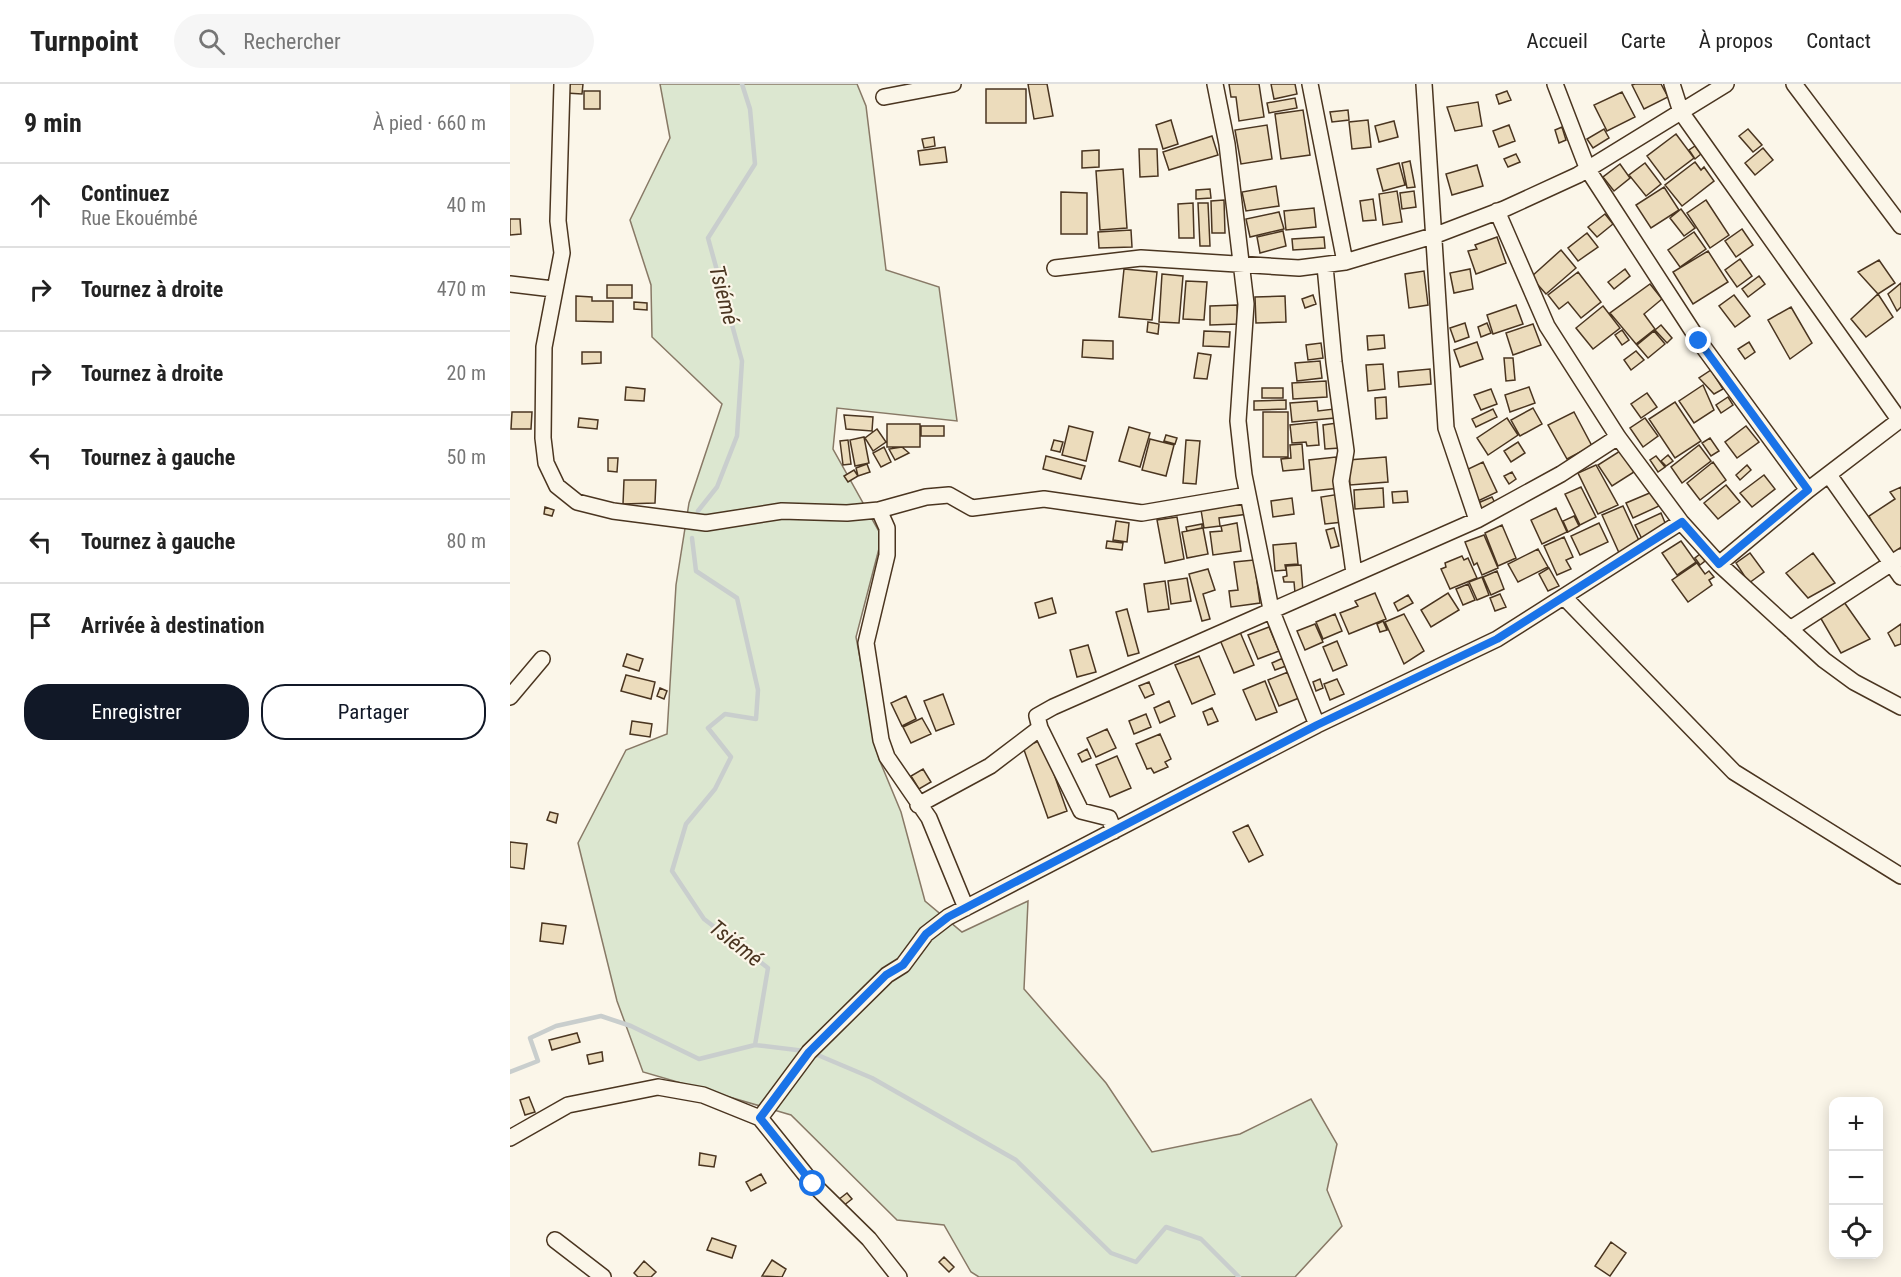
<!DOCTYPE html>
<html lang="fr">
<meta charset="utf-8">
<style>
:root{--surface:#fff;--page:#f6f6f6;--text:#222;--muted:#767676;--line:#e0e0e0;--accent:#111827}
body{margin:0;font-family:"Roboto Condensed",sans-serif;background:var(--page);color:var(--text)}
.controls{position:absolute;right:18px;bottom:18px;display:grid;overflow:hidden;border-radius:12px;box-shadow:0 3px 15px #0003}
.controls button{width:54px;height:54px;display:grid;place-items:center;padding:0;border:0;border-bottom:2px solid var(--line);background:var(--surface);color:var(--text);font:30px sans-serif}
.stop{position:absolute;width:18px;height:18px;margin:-14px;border:4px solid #1a73e8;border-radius:50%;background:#fff}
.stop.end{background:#1a73e8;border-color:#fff;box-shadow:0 2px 6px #0008}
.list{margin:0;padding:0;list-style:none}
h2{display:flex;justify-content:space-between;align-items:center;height:78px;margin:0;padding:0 24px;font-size:26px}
h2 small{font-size:20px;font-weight:400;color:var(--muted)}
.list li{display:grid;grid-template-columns:39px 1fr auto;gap:18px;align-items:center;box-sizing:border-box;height:84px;padding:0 24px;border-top:2px solid var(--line)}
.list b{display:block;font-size:22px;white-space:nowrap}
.list p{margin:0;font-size:20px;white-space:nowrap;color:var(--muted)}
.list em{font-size:20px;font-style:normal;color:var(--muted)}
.actions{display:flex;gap:12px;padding:18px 24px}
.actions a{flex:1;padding:14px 0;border:2px solid var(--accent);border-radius:24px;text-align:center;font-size:21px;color:var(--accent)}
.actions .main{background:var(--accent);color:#fff}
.icon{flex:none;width:33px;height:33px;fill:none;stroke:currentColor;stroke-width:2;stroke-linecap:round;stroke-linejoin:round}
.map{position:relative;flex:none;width:1391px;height:1193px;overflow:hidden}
header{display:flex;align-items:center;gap:36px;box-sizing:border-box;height:84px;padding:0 30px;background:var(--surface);border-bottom:2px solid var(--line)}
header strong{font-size:28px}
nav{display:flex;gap:33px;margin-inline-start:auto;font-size:21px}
.search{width:420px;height:54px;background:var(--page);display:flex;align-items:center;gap:15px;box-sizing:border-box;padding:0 21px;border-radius:33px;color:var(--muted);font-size:22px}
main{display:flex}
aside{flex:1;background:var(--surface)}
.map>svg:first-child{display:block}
.green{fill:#dce7d0;stroke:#887966;stroke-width:1.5}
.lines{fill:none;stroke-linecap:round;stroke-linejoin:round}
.stream{stroke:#c9cecd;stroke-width:4.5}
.building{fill:#ecdcbc;stroke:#4a3520;stroke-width:1.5}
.street-casing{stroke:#4a3520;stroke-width:18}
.street{stroke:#fbf6e9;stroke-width:15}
.route{stroke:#1a73e8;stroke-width:8}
.labels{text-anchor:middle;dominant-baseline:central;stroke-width:4.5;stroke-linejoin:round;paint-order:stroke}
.water-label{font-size:22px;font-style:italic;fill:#4a3520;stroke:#fbf6e9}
</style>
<header>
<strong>Turnpoint</strong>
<div class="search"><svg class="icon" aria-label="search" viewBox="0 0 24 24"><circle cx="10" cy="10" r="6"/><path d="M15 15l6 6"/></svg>Rechercher</div>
<nav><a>Accueil</a><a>Carte</a><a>À propos</a><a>Contact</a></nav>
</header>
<main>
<aside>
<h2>9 min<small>À pied · 660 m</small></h2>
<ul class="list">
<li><svg class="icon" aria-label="ahead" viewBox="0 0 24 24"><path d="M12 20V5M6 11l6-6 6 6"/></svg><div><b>Continuez</b><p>Rue Ekouémbé</p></div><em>40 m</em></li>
<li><svg class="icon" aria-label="right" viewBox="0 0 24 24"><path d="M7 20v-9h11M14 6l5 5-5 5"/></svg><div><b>Tournez à droite</b></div><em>470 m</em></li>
<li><svg class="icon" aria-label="right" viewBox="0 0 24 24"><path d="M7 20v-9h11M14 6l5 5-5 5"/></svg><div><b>Tournez à droite</b></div><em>20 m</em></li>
<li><svg class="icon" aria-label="left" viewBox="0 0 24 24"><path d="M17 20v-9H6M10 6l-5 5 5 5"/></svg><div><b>Tournez à gauche</b></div><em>50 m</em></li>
<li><svg class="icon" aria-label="left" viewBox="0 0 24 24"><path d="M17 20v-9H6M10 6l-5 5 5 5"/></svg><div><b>Tournez à gauche</b></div><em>80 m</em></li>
<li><svg class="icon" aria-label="arrive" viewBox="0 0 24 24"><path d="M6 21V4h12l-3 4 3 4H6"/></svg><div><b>Arrivée à destination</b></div></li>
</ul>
<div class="actions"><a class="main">Enregistrer</a><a>Partager</a></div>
</aside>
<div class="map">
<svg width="1391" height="1193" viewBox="0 0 1391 1193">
<rect width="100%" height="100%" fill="#fbf6e9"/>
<path class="green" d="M150,0H347L356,22L376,186L429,203L447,337L327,324L323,365L372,453L346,553L369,675L391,728L415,817L452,848L518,817L514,905L596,999L642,1068L730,1050L801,1015L827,1060L817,1106L832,1142L785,1193H469L461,1188L434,1141L387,1136L281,1031L133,988L107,917L68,759L116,666L157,650L166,501L179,419L212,320L142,253L141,201L120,136L160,54Z"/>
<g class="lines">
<path class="stream" d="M188,427L207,403L227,352L232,277L198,154L245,80L240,25L232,0
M182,454L186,487L227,514L248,606L246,635L215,630L198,644L221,673L205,705L176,740L162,787L194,835L258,884L245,961L295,967
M303,969L362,994L506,1076L601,1169L626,1178L656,1143L691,1155L729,1193
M0,988L28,977L20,954L46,942L91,932L121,942L189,975L245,961"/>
</g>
<path class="building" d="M57,0H73L72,10L56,9Z
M518,0H537L543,32L524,35Z
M719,0H749L754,33L729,37L726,13H721Z
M761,0H785L787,10L764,15Z
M1125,0H1151L1158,13L1134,25L1122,1Z
M476,5H516V39H476Z
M74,7H90V25H74Z
M997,7L1001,16L989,20L986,11Z
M1112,8L1125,33L1097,47L1084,21Z
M785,14L787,24L759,29L757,19Z
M968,18L972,42L945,47L937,23Z
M793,26L800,71L771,75L765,30Z
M838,26L839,36L822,38L820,28Z
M661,36L668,60L653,65L646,41Z
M858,36L861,63L842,65L839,38Z
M884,37L888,53L869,58L865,42Z
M757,41L762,75L731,80L725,46Z
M999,41L1005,57L989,63L983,47Z
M1052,43L1056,56L1049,59L1045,46Z
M1094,45L1099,54L1083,64L1077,55Z
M1238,45L1252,61L1243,68L1229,52Z
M1166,50L1184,74L1155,96L1137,72Z
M702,52L708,71L659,86L653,68Z
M424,53L425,62L414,64L412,55Z
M1185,62L1191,70L1185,75L1179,66Z
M435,63L437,78L410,81L408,67Z
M1253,64L1263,76L1245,91L1235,79Z
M629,65H647L648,92L630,93Z
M589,66V83L572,84V67Z
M1006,70L1010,78L998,83L994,75Z
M900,77L905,103L897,104L892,79Z
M1185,78L1191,86L1194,83L1204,97L1172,122L1155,101Z
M889,79L895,101L873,107L867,85Z
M1135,79L1151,100L1136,112L1119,91Z
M1110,80L1120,94L1104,107L1093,93Z
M967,81L973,102L942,111L936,90Z
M613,85L617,144L590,146L586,87Z
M766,102L769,122L736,127L732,108Z
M1154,103L1169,126L1141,144L1126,121Z
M700,105L701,114L686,115V106Z
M887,107L892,138L873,141L869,110Z
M904,107L906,123L892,125L890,109Z
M551,108L577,109V150H551Z
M863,115L866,136L853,137L850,117Z
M714,116L715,149H702L701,117Z
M1196,116L1219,151L1200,164L1177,129Z
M683,119L684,154H669L668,120Z
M688,119H698L700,162H690Z
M804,124L806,143L776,146L774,127Z
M1171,125L1185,144L1174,152L1160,134Z
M769,128L774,145L740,153L736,135Z
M1095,130L1103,140L1087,153L1078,143Z
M0,135H10L11,150L0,151Z
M1232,145L1243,161L1226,173L1215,157Z
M621,146L622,163L589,164L588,148Z
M773,147L776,162L750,169L747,153Z
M1184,148L1196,165L1170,183L1158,166Z
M1077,149L1088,163L1068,177L1058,164Z
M814,153L815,164L783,166L782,155Z
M987,153L996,179L966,190L958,167L967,165L965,161Z
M1051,166L1066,184L1036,210L1021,193Z
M1198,167L1218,198L1183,220L1163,188Z
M1230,175L1242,192L1227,203L1215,186Z
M1369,176L1385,199L1368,210L1348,188Z
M614,185L647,188L642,236L609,233Z
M960,185L963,205L944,209L940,189Z
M1115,185L1120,192L1104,205L1098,198Z
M914,187L918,221L899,224L895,190Z
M1068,188L1091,218L1071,234L1058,218L1049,225L1038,211Z
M652,190L673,192L669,239L649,238Z
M1249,192L1255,200L1238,213L1232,205Z
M676,197L697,198L694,236L673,235Z
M1391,199V223L1387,227L1378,210Z
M1140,200L1152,215L1134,230L1145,245L1126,260L1100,229Z
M97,201H122V214H97Z
M1368,210L1383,233L1356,253L1341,235Z
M803,211L806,220L795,224L792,215Z
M1224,211L1240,232L1225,243L1209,222Z
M66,212L82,213V217H103V238L66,237Z
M775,212L776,238L746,239L745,213Z
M124,218L137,219V226L124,225Z
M727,221L728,240L700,241V222Z
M1006,221L1013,240L983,250L977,231Z
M1093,222L1110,244L1083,265L1066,244Z
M1281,223L1302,259L1280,275L1258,236Z
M638,238L649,240L648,250L637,248Z
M955,239L959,253L945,258L940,244Z
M977,239L981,249L971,253L968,243Z
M1023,240L1031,261L1003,271L996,249Z
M1151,241L1162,254L1157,259L1145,246Z
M1112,246L1119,256L1112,261L1105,251Z
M694,247L720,248L719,263L693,262Z
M1144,247L1155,260L1138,274L1127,261Z
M874,251L875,264L858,266L857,252Z
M573,256L603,257V275L572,273Z
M967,258L973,275L950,283L944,266Z
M1239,258L1245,268L1235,275L1228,265Z
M811,259L813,274L798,276L796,261Z
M1126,267L1134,276L1121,286L1114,276Z
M72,268H91V279L72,280Z
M688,269L701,271L697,295L684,294Z
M994,274H1003L1005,296L996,297Z
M810,277L812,294L787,297L785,279Z
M873,280L875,305L858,307L856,281Z
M920,285L921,300L889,303L888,288Z
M1201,286L1213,305L1204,310L1189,294Z
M816,297L817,313L783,315L782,299Z
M1193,301L1204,326L1184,339L1169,317Z
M116,303L135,305L134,317L115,316Z
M1019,303L1025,319L1000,328L995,311Z
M752,304H773V314H752Z
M981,305L987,320L971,326L964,311Z
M1137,309L1147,323L1131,334L1121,320Z
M876,313L877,334L866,335L865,314Z
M1218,313L1223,321L1211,329L1206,321Z
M776,316V325L744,326V317Z
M807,317L808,327L824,325L825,334L782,338L780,319Z
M1165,318L1191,357L1165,374L1139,335Z
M1023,324L1032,340L1010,352L1001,336Z
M983,325L987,333L966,343L962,335Z
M2,328H22L21,345H1Z
M753,328H778V373H753Z
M1064,328L1082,362L1057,375L1038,341Z
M334,331L363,333L362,347L336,345Z
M69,334L88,336L87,345L68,343Z
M997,334L1008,351L978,371L967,354Z
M1135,334L1148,352L1133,363L1120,344Z
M807,338L809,361L797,362L796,358L782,359L780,341Z
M827,339L830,364L815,365L813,341Z
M377,340H410V363H377Z
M411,342H434V352H411Z
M559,342L583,348L576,377L552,371Z
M1236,342L1249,358L1227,374L1215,358Z
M619,343L640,349L630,383L609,377Z
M367,345L376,358L363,367L355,354Z
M656,351L667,354L665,360L654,357Z
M354,353L359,379L345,382L340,356Z
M1200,354L1209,367L1201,372L1192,359Z
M640,355L664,361L656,392L632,386Z
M338,356L341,380L333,381L330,357Z
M544,356L553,358L550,368L541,366Z
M676,356L690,357L686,400L673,399Z
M1008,358L1015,369L1001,378L994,367Z
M792,360L794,385L773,387L771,375L781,374L780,361Z
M1189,361L1201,377L1172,399L1161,383Z
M374,363L381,378L371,383L363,369Z
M392,363L399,369L385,376L379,365Z
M1110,367L1124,388L1102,402L1088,381Z
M1158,371L1163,377L1156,382L1151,377Z
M536,372L575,382L571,395L533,385Z
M1146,372L1155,383L1148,388L1140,376Z
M826,373L830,404L802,407L799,376Z
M876,373L878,398L840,401L838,376Z
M98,374H108L107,388L98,387Z
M973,378L987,408L968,417L954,387Z
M1203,378L1216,396L1190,416L1177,399Z
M357,380L360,388L348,392L346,384Z
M1086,381L1108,421L1088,430L1068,389Z
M1237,381L1241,386L1230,396L1226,391Z
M344,386L348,392L338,398L334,392Z
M1002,388L1006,395L999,400L994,392Z
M1254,391L1265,405L1242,423L1230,409Z
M114,396H146L145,419L113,420Z
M1216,401L1230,418L1208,435L1194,419Z
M1071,403L1086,433L1070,441L1055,410Z
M1391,403V463L1382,470L1375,463L1359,432L1385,415L1380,408Z
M873,404L874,423L845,425L844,406Z
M897,407L898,418L883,419L882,408Z
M1142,408L1149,422L1123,434L1116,419Z
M830,410L833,438L815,440L811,413Z
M982,413L986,421L972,427L968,419Z
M782,414L784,430L763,433L761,417Z
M737,419L738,430L709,434L710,442L694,444L691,426Z
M1113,422L1131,461L1110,471L1092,431Z
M35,423L44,426L42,432L34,430Z
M1046,424L1057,448L1032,460L1021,436Z
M1151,429L1158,446L1133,457L1125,441Z
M1064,432L1069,442L1058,448L1053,437Z
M667,433L674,475L655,479L647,436Z
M606,437L619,439L617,458L603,456Z
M727,439L731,467L703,471L700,448L712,447L711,442Z
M1089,439L1098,458L1070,471L1061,452Z
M692,440V444L677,447L676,443Z
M992,441L1006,474L988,482L975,449Z
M693,444L698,470L677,474L672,448Z
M824,444L829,462L821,464L816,446Z
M974,451L988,484L972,491L967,479L964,481L955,458Z
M1054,453L1063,473L1056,476L1061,485L1047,491L1034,462Z
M597,457L613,459L612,466L596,464Z
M1171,457L1186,478L1167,491L1152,469Z
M786,459L788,480L775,481L776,486L765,487L763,461Z
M1028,465L1038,483L1008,498L998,480Z
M1240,469L1254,488L1239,499L1226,479Z
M1303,469L1325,499L1298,514L1276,489Z
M1190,470L1195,477L1190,481L1185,474Z
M952,472L954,476L958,474L967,494L940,505L931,485L936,483L935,479Z
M744,476L750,519L721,523L719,507L728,506L724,478Z
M1187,479L1195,490L1199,487L1204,493L1199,496L1202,501L1178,518L1162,496Z
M791,481L793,508L785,509L784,498H774L773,493L777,492L776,482Z
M1039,484L1049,502L1038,507L1029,490Z
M698,485L705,506L693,510L700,535L692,537L679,490Z
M987,487L994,505L981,511L973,493Z
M972,493L979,511L967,516L959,498Z
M677,494L681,517L661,520L658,497Z
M655,497L659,525L638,528L634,500Z
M958,500L965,516L953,521L946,505Z
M865,509L876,535L839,550L830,529L848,522L845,517Z
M938,509L949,526L921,543L911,526Z
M990,510L996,523L985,527L980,514Z
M898,511L903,519L888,527L884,519Z
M542,514L546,529L529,534L525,519Z
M1334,518L1360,555L1331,569L1310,533Z
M617,525L629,569L618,572L606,528Z
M825,530L832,547L813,555L806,538Z
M894,530L914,567L894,580L875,538Z
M873,537L877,546L870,548L867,540Z
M805,540L813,558L795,566L787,547Z
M1391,540V560L1385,562L1378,549Z
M759,543L769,567L748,575L738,551Z
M730,548L744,581L724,589L710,556Z
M827,557L837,581L823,587L813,563Z
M578,561L586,588L567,593L560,566Z
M117,570L133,575L129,587L113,582Z
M689,572L705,610L682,620L665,581Z
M773,574L776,582L765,586L762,579Z
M778,588L789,614L769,622L758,596Z
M116,591L145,598L141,615L111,607Z
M810,595L813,604L806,607L803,598Z
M827,595L834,610L820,616L814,600Z
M755,597L767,628L746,636L733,606Z
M639,598L644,610L635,614L629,602Z
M150,604L157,607L154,615L147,612Z
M433,610L444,640L426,647L414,617Z
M396,612L406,635L392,642L381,619Z
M659,617L665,632L650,639L644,624Z
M702,624L708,637L698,641L693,628Z
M636,630L641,643L624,650L619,637Z
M412,634L421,650L401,659L393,643Z
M122,637L142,640L140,653L120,650Z
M597,645L606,664L586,673L577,654Z
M650,650L661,675L655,678L658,683L644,689L641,684L637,685L626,660Z
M532,656L557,727L538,734L513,663Z
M577,665L581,674L572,678L568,670Z
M607,672L621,704L600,713L586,681Z
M413,685L421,698L409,705L401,692Z
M40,728L48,730L46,739L37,736Z
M738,741L753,771L739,778L723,748Z
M0,758L17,760L14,785L0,783Z
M32,839L56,842L53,860L30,857Z
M67,949L70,958L42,966L39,956Z
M92,968L93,977L79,980L77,971Z
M19,1013L25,1028L15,1031L10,1016Z
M190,1069L206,1072L204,1083L189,1081Z
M251,1090L256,1099L241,1107L236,1098Z
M337,1109L342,1115L333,1122L328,1116Z
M202,1154L226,1162L222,1174L197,1166Z
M1101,1158L1116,1169L1100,1192L1085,1182Z
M434,1173L444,1183L439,1188L429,1178Z
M262,1176L276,1185L272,1193L252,1192Z
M134,1177L146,1188L141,1193H128L124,1189Z"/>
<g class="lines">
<g class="street-casing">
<path id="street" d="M52,0L48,137L52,169L34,263L33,354L36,379L47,402L67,418L103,427L196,439L272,427L337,429L369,426L416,413L439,411L462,424L534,415L632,429L737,411
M705,0L717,60L736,220L728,337L734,391L761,525L807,641
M800,0L835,178
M914,0L936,344L967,436
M1045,0L1078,86L1189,257L1298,406
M1162,0L1171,28L1390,337
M1284,0L1391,142
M374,13L443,0
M987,127L1037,242L1108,353L1171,438L1209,480L1314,576L1344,598L1391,623
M815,182L824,278L836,367L831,397L844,489
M545,184L631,174L789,184L835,178L926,151L994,125L1068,91L1216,0
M0,200L43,205
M1319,391L1391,493
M369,426L377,444V471L356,559L371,656L377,673L419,734L456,824
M1209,480L1298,406L1391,335
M1054,513L1224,688L1391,792
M1280,545L1391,473
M0,613L32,575
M530,644L571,727L599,734L604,747
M408,721L480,682L530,644L527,632L543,623L967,436L1051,390L1108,353
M250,1034L299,968L377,891L393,881L416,850L438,833L807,641L987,555L1171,438
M0,1054L58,1021L148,1003L193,1011L250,1034L303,1100L359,1155L389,1193
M45,1156L93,1193"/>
</g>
<use href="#street" class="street"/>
</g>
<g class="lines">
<path class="route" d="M303,1100L250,1034L299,968L376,891L393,881L416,850L438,833L807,641L987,555L1172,438L1209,480L1298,406L1189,257"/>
</g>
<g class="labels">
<g class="water-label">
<text transform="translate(214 211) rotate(75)">Tsiémé</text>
<text transform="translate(226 859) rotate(38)">Tsiémé</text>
</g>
</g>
</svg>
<div class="controls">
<button>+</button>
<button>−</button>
<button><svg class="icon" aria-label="locate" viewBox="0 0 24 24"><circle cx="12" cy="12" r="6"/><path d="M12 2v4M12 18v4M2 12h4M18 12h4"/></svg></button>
</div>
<div class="stop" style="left:303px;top:1100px"></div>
<div class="stop end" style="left:1189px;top:257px"></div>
</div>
</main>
